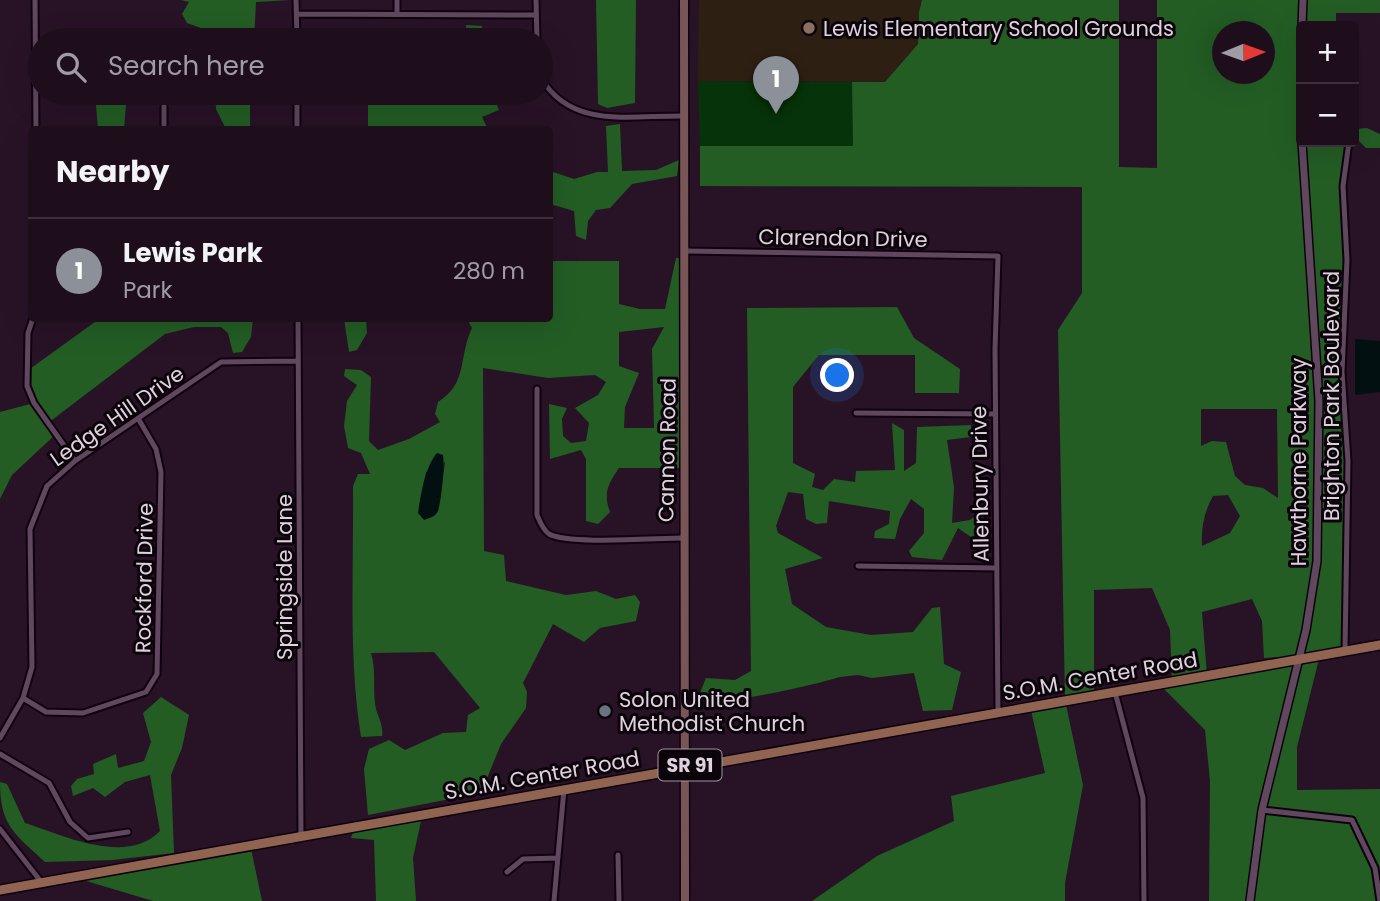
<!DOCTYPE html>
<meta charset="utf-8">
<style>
:root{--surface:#1e0e1c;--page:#261725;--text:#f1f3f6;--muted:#a19ca3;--line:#3c2e3b;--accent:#8c9099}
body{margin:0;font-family:Poppins,sans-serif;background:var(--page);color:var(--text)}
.controls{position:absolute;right:21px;top:21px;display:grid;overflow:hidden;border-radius:7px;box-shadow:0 7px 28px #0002}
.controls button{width:63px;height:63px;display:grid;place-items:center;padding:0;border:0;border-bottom:2px solid var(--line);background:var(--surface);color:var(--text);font:35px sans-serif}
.compass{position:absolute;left:1212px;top:21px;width:63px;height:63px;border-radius:50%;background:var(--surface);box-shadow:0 7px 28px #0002;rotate:89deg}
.you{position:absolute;left:838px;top:376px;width:24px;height:24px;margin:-18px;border:5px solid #fff;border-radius:50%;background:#1a73e8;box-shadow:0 0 0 10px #1a73e833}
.badge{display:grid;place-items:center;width:46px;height:46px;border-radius:50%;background:var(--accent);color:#fff;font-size:23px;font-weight:700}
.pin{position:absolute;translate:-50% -58px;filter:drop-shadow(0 2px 4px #0008)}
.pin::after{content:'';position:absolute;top:37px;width:24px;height:21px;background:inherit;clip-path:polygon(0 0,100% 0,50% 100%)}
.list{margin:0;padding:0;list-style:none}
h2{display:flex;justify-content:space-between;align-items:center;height:91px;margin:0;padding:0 28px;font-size:30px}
h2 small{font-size:23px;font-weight:400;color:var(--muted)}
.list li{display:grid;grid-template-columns:46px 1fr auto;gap:21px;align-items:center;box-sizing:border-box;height:105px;padding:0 28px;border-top:2px solid var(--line)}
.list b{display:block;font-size:26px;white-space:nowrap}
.list p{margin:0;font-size:23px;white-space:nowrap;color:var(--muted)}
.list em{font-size:23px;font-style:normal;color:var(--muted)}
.icon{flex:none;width:38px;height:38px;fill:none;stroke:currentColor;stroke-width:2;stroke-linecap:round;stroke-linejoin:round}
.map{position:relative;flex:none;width:1380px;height:901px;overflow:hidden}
.search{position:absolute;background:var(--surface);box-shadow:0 7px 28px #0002;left:28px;top:28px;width:525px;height:77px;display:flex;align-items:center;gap:18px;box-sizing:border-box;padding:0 24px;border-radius:38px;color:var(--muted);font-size:26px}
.panel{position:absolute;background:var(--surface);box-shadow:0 7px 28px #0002;left:28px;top:126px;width:525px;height:196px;border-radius:7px}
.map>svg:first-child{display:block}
.education{fill:#2d2013}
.green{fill:#063309}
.forest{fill:#235d24;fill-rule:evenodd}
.water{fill:#031012}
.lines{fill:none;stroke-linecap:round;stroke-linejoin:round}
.minor-casing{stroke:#10010f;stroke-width:9}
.tertiary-casing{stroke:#10010f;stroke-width:10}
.secondary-casing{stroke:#10010f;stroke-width:11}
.primary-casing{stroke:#10010f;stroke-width:12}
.minor{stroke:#5f475d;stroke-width:5}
.tertiary{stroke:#5f475d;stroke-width:7}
.secondary{stroke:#785657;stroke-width:8}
.primary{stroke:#906451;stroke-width:9}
.education-dot{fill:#8d6e63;stroke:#0b040b;stroke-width:2.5}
.worship-dot{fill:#6b7280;stroke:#0b040b;stroke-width:2.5}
.labels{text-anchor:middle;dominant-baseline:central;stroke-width:6;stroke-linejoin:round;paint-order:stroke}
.shield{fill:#0b040b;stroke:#a0949f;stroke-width:2}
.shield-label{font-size:19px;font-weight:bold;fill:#e0d1de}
.poi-label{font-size:21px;fill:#e0d1de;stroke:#0b040b;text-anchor:start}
.street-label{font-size:21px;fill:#e0d1de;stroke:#0b040b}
</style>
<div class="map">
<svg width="1380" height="901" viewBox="0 0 1380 901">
<rect width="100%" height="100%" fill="#281326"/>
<path class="education" d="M699,0H922L919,12L918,44L885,82L698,81Z"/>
<path class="green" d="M698,81L852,82L853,146H700Z"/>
<path class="forest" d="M181,0H290L256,2L254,40H216L212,32L187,23L182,14L189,2Z
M596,0H636L635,103L607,108L598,104Z
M922,0H1119V167L1157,168V0H1380V13H1336V26H1301V142H1349L1344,167L1342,372L1347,440L1345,651L1320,655L1297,747V790L1380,789V901H1209L1210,781L1205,730L1159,684L1172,681L1170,630L1152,588L1094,590V695L1065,700L1083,785L1065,883V901H812L877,856L954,821L951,796L1045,773L1030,706L1065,700L1058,330L1082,293V187L700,186V146H853L852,82H885L918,44L919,12ZM1222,32H1264V74H1222ZM1201,409H1277L1278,498L1263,488L1245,485L1235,476L1226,442L1212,441L1201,446ZM1228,495L1240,516L1230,533L1202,546C1201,528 1204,512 1213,496ZM1252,599L1262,621L1264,658L1278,657V663L1207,675L1202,612Z
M466,25L482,26L484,40H467Z
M95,93H127L124,129H98Z
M215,93H250V129H226L216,109Z
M368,93H492L499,110L482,117L488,129H368Z
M620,124L622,171L656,170L679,160L677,176L632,184L610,208L596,210L588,221L586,240L576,236L574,211L550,204V171L574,179L597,172H608L606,126Z
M1367,128L1380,134V148H1366L1354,136L1356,129Z
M676,258H681L684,468H619C608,484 603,493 610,512L598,524L586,521V459L581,450L550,459L549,404L567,408L562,419L563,436L571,443L586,441L589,423L575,408L598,395L606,382L595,375L548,378L483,368L484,551L504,555L506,581L566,595L596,591L616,599L635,595L640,602L636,621L600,628L584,642L553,624L523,683L527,692L526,708L501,744L481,793L368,815L364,769L369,749L389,740L405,750L443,733L466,732L468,715L480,708L434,652L371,653C376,670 373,685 375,703C376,715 384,724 382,736L361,737C348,655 354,570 353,486L358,474H370L361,453L348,448L344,426L347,401L357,385L344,376L345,369L361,370L371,377L369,441L378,450L409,439L440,422L435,414L438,402C468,383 458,358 472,328L467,319L550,318V261H619V304L640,309H665ZM664,327L652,349L654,428H624L625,407L639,373L619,366V332ZM445,462L440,501L420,503L426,472Z
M897,307L914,338L960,369L959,393H915V355H819L793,387V463L815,474L812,487L823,490L834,479L855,482L856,471L895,470L892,423L904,430V471L916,463L917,427L971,425V437L947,440L954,487L952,523L970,520L985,508L982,531L971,537L958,528L942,560L912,557L909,551L924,533V509L911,499L900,519L895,539L874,538L875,531L889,524L890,511L829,501L827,523L816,524L806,519L803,494L788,492L776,526L778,533L823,558L785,569L792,604L826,627L871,635L913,632L932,608L940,607L944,664L961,672L952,710L923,711L914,673L872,678L858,675L840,677C813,685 720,708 698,698L706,678L735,680L751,671L747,308Z
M99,319H253L251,337L242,352L233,353L228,333L221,327H194L165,334L48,423L56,434L12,475L0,499V412L34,403L27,386V371Z
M344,319H366L367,333L357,350L349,352Z
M161,697L189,715L182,748L171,775L174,853L112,860L45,862C15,834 0,826 0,782L7,784L25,823C62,835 127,866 160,831L150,775L125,782L105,797L93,788L73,796L71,786L77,779L94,774L93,764L116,754L118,768L144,761L151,742L143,713Z
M421,821L413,858L416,901H376L374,840L351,838L353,832Z
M250,844L262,901H153L73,877Z"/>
<path class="water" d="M1355,339L1380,341V392L1355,395Z
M437,453L443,455C445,463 441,503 438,511C435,517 430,518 424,520L418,513C421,494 425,467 437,453Z"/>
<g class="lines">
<g class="minor-casing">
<path id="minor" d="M35,0L36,130
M296,0L297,40
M397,0V13
M536,0L537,40
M297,14L536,15
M541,78C572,130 631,115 685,116
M164,93V130
M297,93V130
M1354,104V120
M686,251L998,256L995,349L998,711
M33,318L28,333L27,386L34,403L75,461
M298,318L301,835
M537,389V515C540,522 543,530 549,534C569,545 656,538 683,538
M856,413L995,414
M858,566L997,568
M1345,651L1348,461L1342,372L1347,260L1343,186L1349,142
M1115,692L1143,798L1144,901
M23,698L46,712L83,713L146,692L157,674L161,472L156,449L139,420
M0,738L23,698L32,667L30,529L47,486L75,461L221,362L298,361
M0,754L49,783L70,822L88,838L128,832
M1262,810L1352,820L1375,868L1380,901
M0,829L42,883
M618,855L619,901
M507,872L523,859L557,858
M554,901L564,789"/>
</g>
<g class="tertiary-casing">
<path id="tertiary" d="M1302,26L1303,0
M1301,73V100
M1250,901L1262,810L1306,630L1317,561L1319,401L1302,142"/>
</g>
<g class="secondary-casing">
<path id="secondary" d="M684,0L685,901"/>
</g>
<g class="primary-casing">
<path id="primary" d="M0,890L1380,645"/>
</g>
<use href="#minor" class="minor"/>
<use href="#tertiary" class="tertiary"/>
<use href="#secondary" class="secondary"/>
<use href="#primary" class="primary"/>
</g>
<circle class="education-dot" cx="809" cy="28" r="7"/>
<circle class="worship-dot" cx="605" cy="711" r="7"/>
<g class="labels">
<rect class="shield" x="658.5" y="749.5" width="63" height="31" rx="5"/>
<g class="shield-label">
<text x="690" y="765">SR 91</text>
</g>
<g class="poi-label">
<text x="823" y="28">Lewis Elementary School Grounds</text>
<text x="619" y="699">Solon United<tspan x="619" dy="24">Methodist Church</tspan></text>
</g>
<g class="street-label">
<text transform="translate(843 238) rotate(1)">Clarendon Drive</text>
<text transform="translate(1331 396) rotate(-90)">Brighton Park Boulevard</text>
<text transform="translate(117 416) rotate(-35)">Ledge Hill Drive</text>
<text transform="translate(667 450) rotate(-89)">Cannon Road</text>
<text transform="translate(1298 462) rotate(-90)">Hawthorne Parkway</text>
<text transform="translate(980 484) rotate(-91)">Allenbury Drive</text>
<text transform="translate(284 577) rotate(-90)">Springside Lane</text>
<text transform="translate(144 578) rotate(-89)">Rockford Drive</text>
<text transform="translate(1100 676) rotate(-10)">S.O.M. Center Road</text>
<text transform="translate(542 775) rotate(-10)">S.O.M. Center Road</text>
</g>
</g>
</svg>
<div class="controls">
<button>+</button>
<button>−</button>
</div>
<svg class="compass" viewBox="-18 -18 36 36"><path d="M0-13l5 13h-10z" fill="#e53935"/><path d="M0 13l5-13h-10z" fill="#a19ca3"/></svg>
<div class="you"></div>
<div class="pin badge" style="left:776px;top:114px">1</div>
<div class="search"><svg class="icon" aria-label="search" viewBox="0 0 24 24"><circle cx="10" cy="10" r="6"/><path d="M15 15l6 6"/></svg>Search here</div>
<section class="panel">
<h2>Nearby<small></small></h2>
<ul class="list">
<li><span class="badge">1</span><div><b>Lewis Park</b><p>Park</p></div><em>280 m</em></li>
</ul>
</section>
</div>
